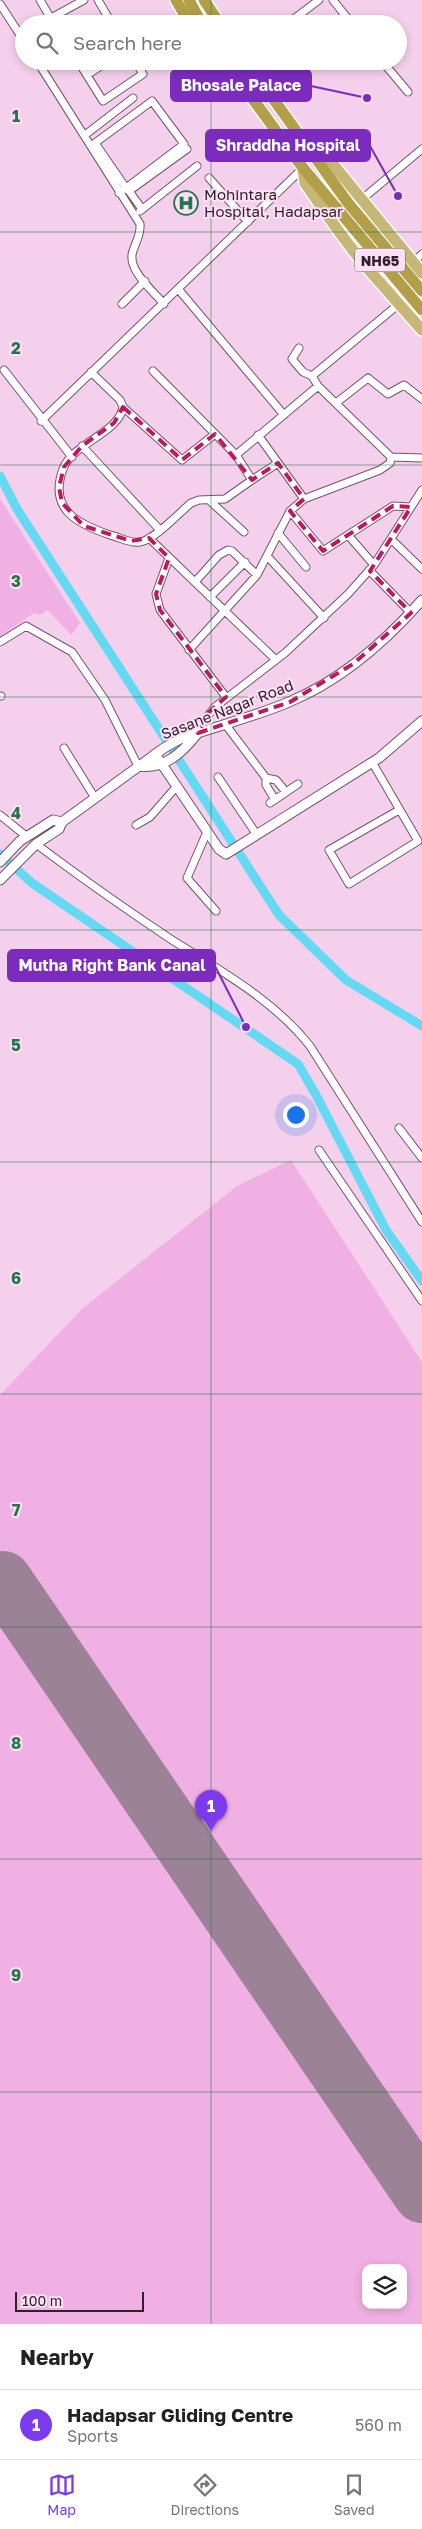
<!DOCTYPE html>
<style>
:root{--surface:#fff;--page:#f2f2f2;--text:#222;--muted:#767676;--line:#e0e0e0;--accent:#7c3aed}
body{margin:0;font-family:"Golos Text",sans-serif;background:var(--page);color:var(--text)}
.controls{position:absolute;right:15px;bottom:15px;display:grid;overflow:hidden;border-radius:10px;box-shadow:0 2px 8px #0003}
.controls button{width:45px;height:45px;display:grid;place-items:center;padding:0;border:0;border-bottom:1px solid var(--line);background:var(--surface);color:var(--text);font:25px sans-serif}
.scale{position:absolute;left:15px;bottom:12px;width:129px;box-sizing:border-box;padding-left:5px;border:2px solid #2f212c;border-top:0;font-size:14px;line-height:18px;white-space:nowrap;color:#2f212c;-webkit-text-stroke:4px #fee0f6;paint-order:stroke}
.you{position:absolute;left:295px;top:1114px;width:18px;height:18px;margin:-12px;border:4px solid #fff;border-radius:50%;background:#1a73e8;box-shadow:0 0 0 8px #1a73e833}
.badge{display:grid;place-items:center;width:32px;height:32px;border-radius:50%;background:var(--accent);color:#fff;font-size:16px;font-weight:700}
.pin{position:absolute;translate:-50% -41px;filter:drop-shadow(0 1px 2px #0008)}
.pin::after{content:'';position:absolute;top:26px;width:18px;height:15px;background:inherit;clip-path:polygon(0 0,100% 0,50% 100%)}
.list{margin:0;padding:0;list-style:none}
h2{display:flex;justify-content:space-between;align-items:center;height:65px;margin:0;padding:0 20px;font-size:21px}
h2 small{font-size:16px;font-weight:400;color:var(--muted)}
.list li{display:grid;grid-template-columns:32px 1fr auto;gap:15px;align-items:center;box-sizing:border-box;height:70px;padding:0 20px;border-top:1px solid var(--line)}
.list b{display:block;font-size:19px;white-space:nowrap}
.list p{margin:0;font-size:16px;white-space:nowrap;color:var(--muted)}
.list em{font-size:16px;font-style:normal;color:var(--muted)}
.icon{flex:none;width:28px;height:28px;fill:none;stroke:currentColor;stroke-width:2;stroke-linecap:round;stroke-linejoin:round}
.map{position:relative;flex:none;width:422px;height:2324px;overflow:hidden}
.search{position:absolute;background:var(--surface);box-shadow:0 2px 8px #0003;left:15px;right:15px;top:15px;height:55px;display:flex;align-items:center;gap:12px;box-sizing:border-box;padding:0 18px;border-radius:28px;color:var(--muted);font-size:19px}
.sheet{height:135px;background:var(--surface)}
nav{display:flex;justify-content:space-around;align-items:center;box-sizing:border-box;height:70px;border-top:1px solid var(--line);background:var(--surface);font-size:14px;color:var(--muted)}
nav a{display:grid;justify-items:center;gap:2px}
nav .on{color:var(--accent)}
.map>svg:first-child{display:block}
.green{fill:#f1b0e3;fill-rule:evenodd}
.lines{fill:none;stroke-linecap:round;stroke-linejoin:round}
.canal{stroke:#64d9f3;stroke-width:9}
.runway{stroke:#9c8296;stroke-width:58}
.minor-casing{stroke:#73546c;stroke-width:9}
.tertiary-casing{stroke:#73546c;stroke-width:11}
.primary-casing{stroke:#fff;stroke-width:14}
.trunk-casing{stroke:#fff;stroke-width:14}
.minor{stroke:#fff;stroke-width:7}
.tertiary{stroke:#fff;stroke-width:9}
.primary{stroke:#c6b776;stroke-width:11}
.trunk{stroke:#b39f48;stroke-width:11}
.marked{fill:none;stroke:#c2185b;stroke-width:4;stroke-dasharray:10 6;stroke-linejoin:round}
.grid{fill:none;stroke:#237648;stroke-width:1;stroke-opacity:0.55}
.labels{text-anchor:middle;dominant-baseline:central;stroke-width:4;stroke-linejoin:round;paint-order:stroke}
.shield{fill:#fee0f6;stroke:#6d5a69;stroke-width:1}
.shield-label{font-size:14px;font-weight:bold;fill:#2f212c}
.poi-label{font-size:15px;fill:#2f212c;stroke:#fee0f6;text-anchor:start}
.street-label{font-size:15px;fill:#2f212c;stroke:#fee0f6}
.grid-label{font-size:16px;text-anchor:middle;font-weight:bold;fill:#237648;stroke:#fee0f6;stroke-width:4;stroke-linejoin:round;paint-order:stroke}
.leader{fill:none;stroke:#7b2cbf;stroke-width:2}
.callout-dot{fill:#7b2cbf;stroke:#fee0f6;stroke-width:2}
.callout{fill:#7b2cbf;stroke:#7b2cbf;stroke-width:2}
.callout-label{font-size:16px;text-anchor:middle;font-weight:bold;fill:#fff}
</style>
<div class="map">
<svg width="422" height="2324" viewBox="0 0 422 2324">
<rect width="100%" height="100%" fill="#f5d0ec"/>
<path class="green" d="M0,499L80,623L71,635L48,610L39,615L34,613L0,636Z
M291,1160L422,1362V2324H0V1395L83,1308L237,1186ZM366,2268H403V2305H366Z"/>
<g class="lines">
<path class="canal" d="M0,476L17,509L279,915L346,980L422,1026
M0,854L32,883L298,1064L316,1095L386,1230L422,1281"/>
<path class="runway" d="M3,1580L422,2194"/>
<g class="minor-casing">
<path id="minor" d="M40,0L54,24
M98,0L112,24
M333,0L352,24
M0,4L24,41
M51,18L84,0
M287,24L319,0
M37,61L140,224C141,235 136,241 133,251C126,269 153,291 164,304
M78,61L103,101L143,74L135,61
M382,61L408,92
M87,75L108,61
M85,135L133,98
M209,178L248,222
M119,193L122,191L184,144L152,101L95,143L126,188
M361,200L422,149
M142,209L129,191L187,149
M140,211L197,166
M413,262L422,254
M179,290L284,415
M122,304L145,281
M299,348L292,359L303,372L312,376
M4,370L72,457
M153,371L236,455
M91,372L120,400L123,407L182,460L215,434
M336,403L368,378L388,394L404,385L422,399
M123,407C119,433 73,443 63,469C48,510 78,524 110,535C119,537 131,544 140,542C154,540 179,513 191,503L199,500L225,499L252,480L236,455L318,386
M41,421L303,168
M258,435L304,499
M82,446L159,529
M391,457L422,458
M252,480L278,463
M210,501L244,532
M290,511L323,551L393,506L411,507
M278,533L306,567
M348,535L374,565
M149,538L276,660
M392,540L422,569
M268,557L324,618
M169,558L156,594L160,610L226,697
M369,570L411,613
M195,582L219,555L228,550L232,551L257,575
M210,597L245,562
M0,642L26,626L72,652L105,700L138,766
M189,650L257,575L290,511L304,499L380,470L390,463L391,457L318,386L312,376L399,304
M0,696H1
M225,724L266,778V785L275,800
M198,733L203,722L215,707L285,653L348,594L374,565L422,490
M64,748L95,798
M372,762L418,841L349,884L329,850L399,810
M218,777L257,835
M266,778L276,780L286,792
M270,803L298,784
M0,815L26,836
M136,825L150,817L177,786
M207,832L187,878L216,911
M36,844C80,877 124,908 169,938C219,970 273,999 310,1046L422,1222
M399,1128L422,1158
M319,1150L422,1301"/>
</g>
<g class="tertiary-casing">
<path id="tertiary" d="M155,754L219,849L226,854L379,758L422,721
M138,766C164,770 182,753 197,734
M0,862L20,841L53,820L62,822
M0,880L36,844L59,829L62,822L164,748L180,739C216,726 254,717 289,702C340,681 386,641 422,600"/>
</g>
<g class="primary-casing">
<path id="primary" d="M315,156L332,163L422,273
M303,168L305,183L337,229L361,261L422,330"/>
</g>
<g class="trunk-casing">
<path id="trunk" d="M176,0L190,24
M189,0L202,24
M204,0L220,24
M222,61L231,69L303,168L422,310
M246,61L348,203L422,291"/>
</g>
<use href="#minor" class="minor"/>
<use href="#tertiary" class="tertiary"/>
<use href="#primary" class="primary"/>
<use href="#trunk" class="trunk"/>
</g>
<path class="marked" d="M123,407L182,460L215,434L252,480L278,463L304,499L290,511L323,551L393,506L411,507L370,571L411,613L353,664L290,702L198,733L208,713L226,697L160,610L156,594L169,558L149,538L131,541L84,526L62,503L59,487L64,467L82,446L114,423Z"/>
<path class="grid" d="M211,0V24M211,61V2324M0,232H422M0,465H422M0,697H422M0,930H422M0,1162H422M0,1394H422M0,1627H422M0,1859H422M0,2092H422"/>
<defs>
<g id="hospital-ring" transform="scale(1.25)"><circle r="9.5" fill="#fee0f6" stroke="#237648" stroke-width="1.5"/><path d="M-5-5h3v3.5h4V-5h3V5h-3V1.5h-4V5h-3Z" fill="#237648"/></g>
</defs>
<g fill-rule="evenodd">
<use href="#hospital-ring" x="186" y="203"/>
</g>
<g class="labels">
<rect class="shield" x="355" y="248.5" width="50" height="23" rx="4"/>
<g class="shield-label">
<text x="380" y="260">NH65</text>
</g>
<g class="poi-label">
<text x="204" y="194">Mohintara<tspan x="204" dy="17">Hospital, Hadapsar</tspan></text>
</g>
<g class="street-label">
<text transform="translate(227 709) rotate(-21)">Sasane Nagar Road</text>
</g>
</g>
<g class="grid-label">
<text x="16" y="122">1</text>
<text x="16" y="354">2</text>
<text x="16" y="587">3</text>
<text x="16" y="819">4</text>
<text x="16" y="1051">5</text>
<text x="16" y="1284">6</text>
<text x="16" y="1516">7</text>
<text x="16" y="1749">8</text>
<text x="16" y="1981">9</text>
</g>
<path class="leader" d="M367 98L311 86M398 196L370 146M246 1027L215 966"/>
<g class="callout-dot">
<circle cx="367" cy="98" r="5"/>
<circle cx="398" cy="196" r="5"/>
<circle cx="246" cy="1027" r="5"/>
</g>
<g class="callout">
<rect x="171" y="70" width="140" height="31" rx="5"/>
<rect x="206" y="130" width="164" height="31" rx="5"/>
<rect x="8" y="950" width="207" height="31" rx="5"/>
</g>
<g class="callout-label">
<text x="241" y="91">Bhosale Palace</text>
<text x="288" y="151">Shraddha Hospital</text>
<text x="112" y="971">Mutha Right Bank Canal</text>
</g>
</svg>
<div class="controls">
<button><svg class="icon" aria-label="layers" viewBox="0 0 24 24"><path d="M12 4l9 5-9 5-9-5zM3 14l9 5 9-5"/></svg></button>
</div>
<div class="scale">100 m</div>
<div class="you"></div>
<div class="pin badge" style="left:211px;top:1831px">1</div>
<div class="search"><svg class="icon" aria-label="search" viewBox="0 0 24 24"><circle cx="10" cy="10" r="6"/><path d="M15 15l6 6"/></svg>Search here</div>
</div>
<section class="sheet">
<h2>Nearby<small></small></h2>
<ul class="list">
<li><span class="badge">1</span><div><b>Hadapsar Gliding Centre</b><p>Sports</p></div><em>560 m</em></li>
</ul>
</section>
<nav>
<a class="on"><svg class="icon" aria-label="map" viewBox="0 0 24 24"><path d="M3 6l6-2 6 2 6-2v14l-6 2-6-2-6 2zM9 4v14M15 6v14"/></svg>Map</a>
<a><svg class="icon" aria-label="directions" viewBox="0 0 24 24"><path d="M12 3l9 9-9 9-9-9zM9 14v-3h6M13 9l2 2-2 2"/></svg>Directions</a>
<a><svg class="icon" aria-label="saved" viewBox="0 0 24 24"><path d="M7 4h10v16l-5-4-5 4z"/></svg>Saved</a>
</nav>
